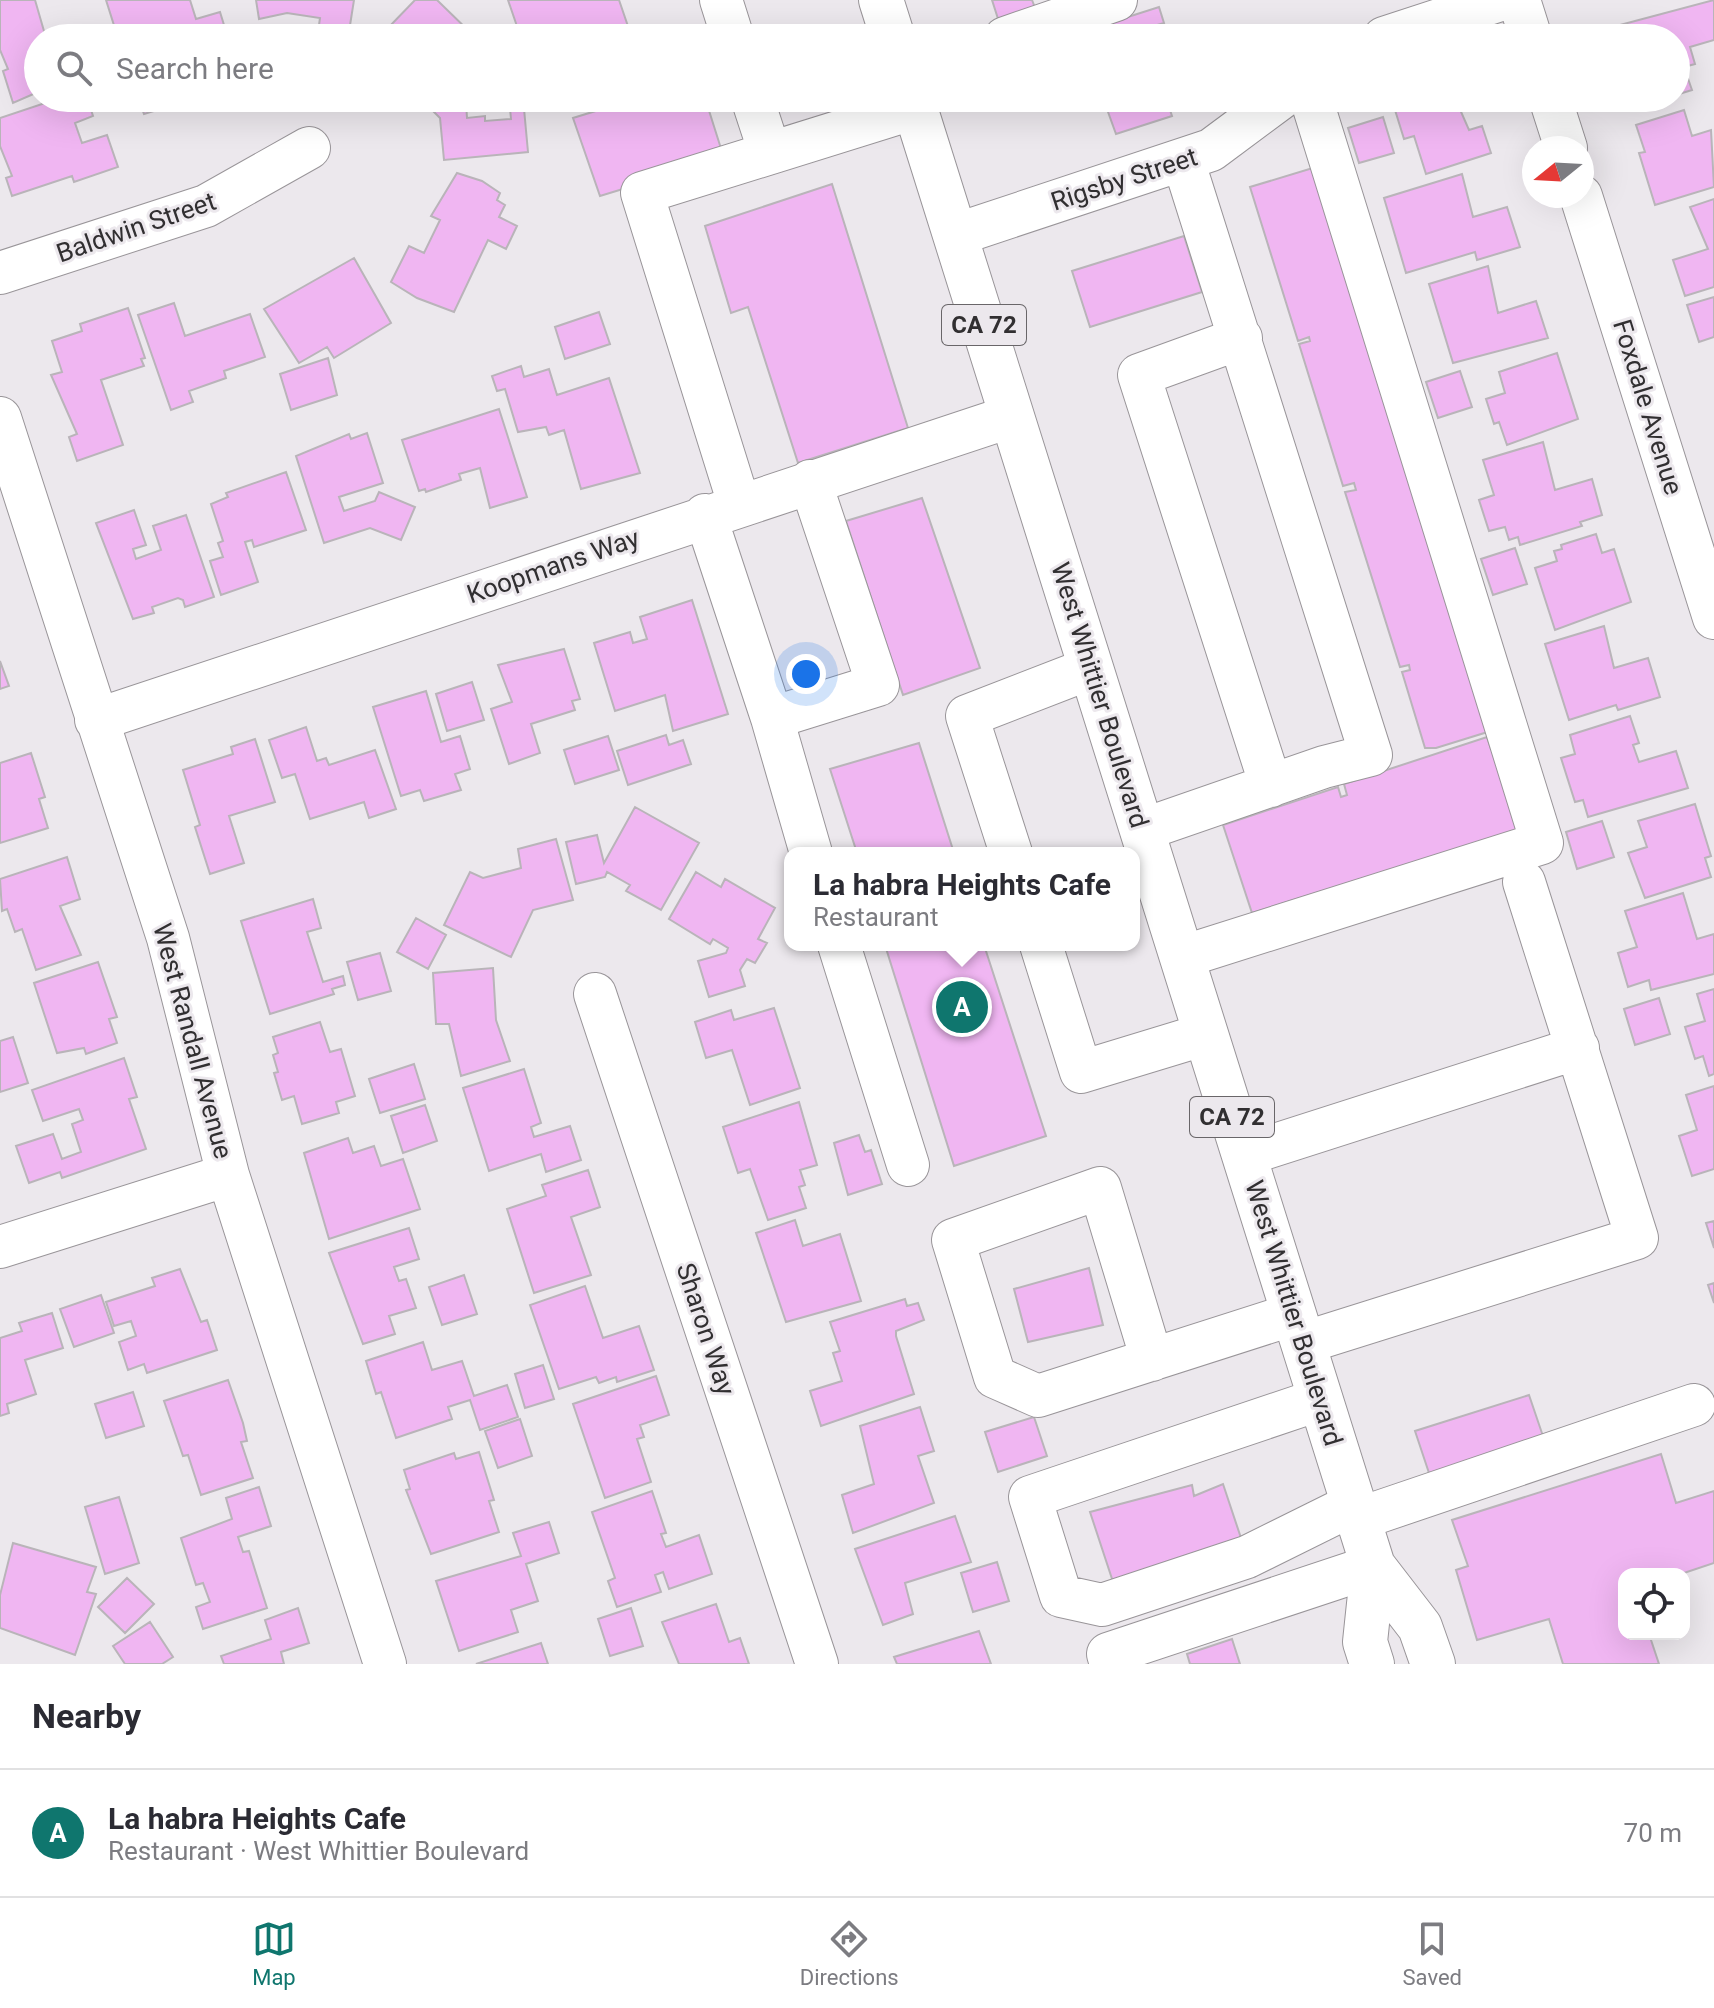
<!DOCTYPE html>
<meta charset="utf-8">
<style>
:root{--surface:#fff;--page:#f7f7f7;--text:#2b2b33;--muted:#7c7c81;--line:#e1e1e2;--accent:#0f766e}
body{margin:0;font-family:Roboto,sans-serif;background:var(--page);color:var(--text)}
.controls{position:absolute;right:24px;bottom:24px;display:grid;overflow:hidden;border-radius:16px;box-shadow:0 8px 32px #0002}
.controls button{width:72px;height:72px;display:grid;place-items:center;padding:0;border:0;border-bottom:2px solid var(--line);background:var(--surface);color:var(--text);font:40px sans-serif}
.compass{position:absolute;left:1522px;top:136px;width:72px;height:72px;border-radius:50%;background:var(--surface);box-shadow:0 8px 32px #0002;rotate:252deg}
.you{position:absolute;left:806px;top:674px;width:28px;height:28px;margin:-20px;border:6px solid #fff;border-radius:50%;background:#1a73e8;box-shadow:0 0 0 12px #1a73e833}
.badge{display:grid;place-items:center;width:52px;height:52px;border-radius:50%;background:var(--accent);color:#fff;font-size:26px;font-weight:700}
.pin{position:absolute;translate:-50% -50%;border:4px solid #fff;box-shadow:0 2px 8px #0006}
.popup{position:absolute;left:784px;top:847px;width:356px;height:104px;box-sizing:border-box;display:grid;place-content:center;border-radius:16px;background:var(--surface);filter:drop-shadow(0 2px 6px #0005);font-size:26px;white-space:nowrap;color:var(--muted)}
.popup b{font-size:30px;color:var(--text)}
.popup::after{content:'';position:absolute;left:50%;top:100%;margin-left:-16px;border:16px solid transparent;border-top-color:var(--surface)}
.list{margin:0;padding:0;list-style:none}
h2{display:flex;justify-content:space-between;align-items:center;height:104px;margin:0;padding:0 32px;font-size:34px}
h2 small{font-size:26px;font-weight:400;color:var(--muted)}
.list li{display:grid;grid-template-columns:52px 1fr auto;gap:24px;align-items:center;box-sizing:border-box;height:128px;padding:0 32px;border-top:2px solid var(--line)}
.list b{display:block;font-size:30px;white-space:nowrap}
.list p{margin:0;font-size:26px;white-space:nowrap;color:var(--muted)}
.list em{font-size:26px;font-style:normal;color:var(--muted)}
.icon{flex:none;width:44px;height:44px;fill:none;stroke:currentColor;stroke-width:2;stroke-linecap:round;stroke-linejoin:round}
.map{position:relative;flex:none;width:1714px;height:1664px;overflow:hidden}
.search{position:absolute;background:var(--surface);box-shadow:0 8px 32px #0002;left:24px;right:24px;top:24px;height:88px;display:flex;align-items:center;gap:20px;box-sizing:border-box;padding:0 28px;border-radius:44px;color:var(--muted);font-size:30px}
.sheet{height:232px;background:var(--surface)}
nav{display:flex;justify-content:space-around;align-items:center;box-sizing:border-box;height:112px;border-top:2px solid var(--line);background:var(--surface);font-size:22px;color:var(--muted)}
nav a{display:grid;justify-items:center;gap:4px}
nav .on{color:var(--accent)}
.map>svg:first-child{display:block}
.building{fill:#f0b6f2;stroke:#b9b4b9;stroke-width:2}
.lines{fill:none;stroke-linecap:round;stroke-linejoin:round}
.minor-casing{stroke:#999599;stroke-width:44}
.major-casing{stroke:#999599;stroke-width:46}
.minor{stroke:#fff;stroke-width:42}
.major{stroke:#fff;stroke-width:44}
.labels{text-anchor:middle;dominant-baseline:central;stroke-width:6;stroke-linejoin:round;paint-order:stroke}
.shield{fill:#ece8ed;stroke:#696669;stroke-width:2}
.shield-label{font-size:24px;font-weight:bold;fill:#312f31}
.street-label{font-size:26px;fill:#312f31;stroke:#ece8ed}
</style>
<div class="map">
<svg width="1714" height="1664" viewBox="0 0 1714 1664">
<rect width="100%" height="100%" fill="#ece8ed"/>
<path class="building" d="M0,0H35L46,38H38V92L13,103L3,71L8,69L0,50Z
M106,0H190L196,19L220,12L228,38H118Z
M256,0H354L348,38L310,36L312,25H319L320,18L287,13L259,19Z
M415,0H437L476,38H386L391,33L387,29Z
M508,0H619L632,38H521Z
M992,0H1032L1037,13L1000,25Z
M1714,0V40L1690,47L1695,64L1684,67L1692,90L1676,95V38H1623L1620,25Z
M1159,7L1164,23L1144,29L1147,38H1086L1084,31Z
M60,98H87L93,116L75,123L82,143L107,135L118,167L74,182L72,176L12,196L6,178L12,176L0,146V118Z
M138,98H182L172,101L174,105L144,114Z
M420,98H470L466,102L467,118L485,116V121L511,119L509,98H523L528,152L444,160L440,118Z
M638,98H705L724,158L600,196L573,118Z
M1103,98H1166L1172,116L1116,134Z
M1402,98H1455L1469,130L1482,126L1491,153L1426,174L1414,136L1404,139L1395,110L1405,107Z
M1623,98H1665L1627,110Z
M1684,110L1692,136L1711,130L1714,187L1655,205L1639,153L1645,152L1636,125Z
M1383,117L1394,153L1359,163L1348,128Z
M1316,167L1494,730L1436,748H1425L1402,672L1410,670L1409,665L1400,667L1345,492L1356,490L1354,483L1343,486L1299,344L1310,341L1309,337L1298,341L1250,187Z
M457,173L482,181L500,193L497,200L505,205L499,217L517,226L506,249L488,240L454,312L417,298L391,282L409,246L424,253L440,220L431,216Z
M1462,174L1473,217L1507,207L1520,247L1477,260L1475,252L1406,273L1384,198Z
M832,184L908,428L798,463L748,307L731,313L705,226Z
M1714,199V287L1685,296L1673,260L1708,249L1690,207Z
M1184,236L1202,292L1090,327L1072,271Z
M354,258L391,323L334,358L327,347L299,363L264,309Z
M1488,266L1498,313L1536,301L1548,338L1453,363L1429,284Z
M1714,297V337L1699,342L1687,305Z
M174,303L185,336L250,314L265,357L224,371L226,378L189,391L193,402L171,410L138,315Z
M128,308L145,358L141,359L144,366L101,380L123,445L77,461L69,437L77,434L51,375L62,372L52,341L82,331L80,324Z
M599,312L610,344L565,359L555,327Z
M1557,353L1578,419L1507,445L1499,422L1494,424L1486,399L1505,393L1499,372Z
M328,358L337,395L291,410L280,374Z
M521,366L524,377L549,369L557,395L609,378L640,473L581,489L564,430L549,435L546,427L518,432L505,389L497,391L492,376Z
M1460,371L1472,407L1438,418L1426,382Z
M499,409L527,497L490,508L480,468L459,474L461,480L426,492L425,489L419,491L402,440Z
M367,433L383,483L339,497L344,511L375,501L379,492L415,507L401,540L370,528L324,543L296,456L349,434L351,439Z
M1543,442L1555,490L1592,479L1602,515L1580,522L1582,526L1520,545L1518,537L1509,540L1505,527L1489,531L1479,500L1494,495L1483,460Z
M286,472L306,530L254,547L252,540L245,542L258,582L221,595L210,561L223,557L218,543L223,541L211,504L228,497L226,493Z
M922,498L980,668L903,695L846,521Z
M134,510L146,545L133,549L136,559L161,550L153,526L186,515L214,597L185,607L183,600L178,598L152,607L154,613L133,619L96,523Z
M1596,534L1602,553L1614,549L1631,602L1555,630L1535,568L1557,561L1554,551L1562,549L1561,545Z
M1515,548L1527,584L1493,595L1481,559Z
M692,600L728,714L673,731L665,695L615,711L594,643L630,632L633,643L647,639L640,617Z
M1604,626L1614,668L1648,658L1660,697L1618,710L1616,705L1569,720L1545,644Z
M564,649L580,699L572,701L575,710L531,724L540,753L509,764L491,709L512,702L498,665Z
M0,661L9,686L0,689Z
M472,682L484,720L447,731L436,694Z
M426,691L441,742L460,736L470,769L455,774L461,790L424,801L420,790L401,796L373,707Z
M1630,716L1639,743L1633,745L1639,762L1676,751L1688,788L1588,817L1583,800L1575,802L1561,758L1575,754L1570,735Z
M306,727L317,761L326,758L329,765L375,750L396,809L369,818L364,802L310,819L295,774L282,778L269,740Z
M666,735L669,745L683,740L691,764L628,785L617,751Z
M608,736L619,770L575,784L564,750Z
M1487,737L1491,749L1500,746L1518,830L1252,913L1223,825L1338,787L1341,797L1347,795L1344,784Z
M255,739L275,802L229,816L244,863L210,874L195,827L200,825L183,770L233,754L231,747Z
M919,743L954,853H857L830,769Z
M31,753L45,797L39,799L48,828L0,843V763Z
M1695,804L1711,856L1705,858L1711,877L1645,898L1628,853L1647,847L1638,821Z
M635,807L699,843L661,910L626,891L630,885L607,872L605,877L576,884L566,842L597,835L604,863Z
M1602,821L1614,857L1577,869L1566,832Z
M556,839L573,900L533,910L511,957L444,925L470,872L483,878L521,868L518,849Z
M67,857L80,899L60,906L81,955L36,970L22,929L15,932L7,909L2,911L0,879Z
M696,872L721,887L725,879L775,908L758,939L767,943L755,963L747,959L740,970L745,986L709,997L698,961L726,953L728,948L713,939L710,944L669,919Z
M1683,893L1697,939L1714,934V974L1651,990L1649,980L1628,987L1618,953L1637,947L1625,911Z
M313,899L321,928L307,932L323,982L343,976L345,985L332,989L334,994L270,1014L241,921Z
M416,918L446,935L428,969L397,952Z
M885,945H984L1046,1136L954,1166Z
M380,953L391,991L358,1000L347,962Z
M98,962L117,1017L109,1019L117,1043L86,1054L84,1048L57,1053L34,983Z
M493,968L496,1020L510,1061L461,1076L449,1024H436L433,973Z
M1714,989V1074L1709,1076L1703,1056L1695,1059L1685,1027L1705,1021L1697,994Z
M1659,998L1670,1034L1635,1045L1624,1009Z
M774,1008L800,1088L750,1105L732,1050L706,1058L695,1022L731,1010L734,1020Z
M320,1022L330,1052L341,1049L355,1096L336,1102L339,1113L302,1124L294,1096L282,1100L274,1073L278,1072L273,1055L278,1053L273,1037Z
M13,1037L28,1083L0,1092V1041Z
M124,1058L137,1097L129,1099L146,1149L62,1178L60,1172L29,1183L16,1146L53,1134L62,1159L81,1152L72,1124L83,1120L79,1109L43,1121L32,1090Z
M414,1064L425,1099L380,1113L369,1079Z
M524,1069L541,1123L531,1127L534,1137L570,1126L581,1160L546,1172L541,1154L489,1171L463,1088Z
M1714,1086V1169L1692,1176L1679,1136L1697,1130L1686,1095Z
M799,1102L817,1165L800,1170L805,1185L799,1187L806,1208L768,1220L750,1169L738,1173L723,1127Z
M425,1105L437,1141L403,1153L391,1116Z
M859,1135L865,1152L871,1150L882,1184L848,1195L834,1143Z
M348,1138L353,1153L374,1146L381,1166L403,1159L420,1209L329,1239L304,1153Z
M588,1170L600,1207L571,1217L591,1275L534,1293L507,1209L546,1196L542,1185Z
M795,1220L803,1246L840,1234L861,1301L786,1322L756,1233Z
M1714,1221V1248L1706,1223Z
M409,1228L419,1259L394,1267L399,1281L406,1279L416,1308L389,1316L395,1334L363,1344L329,1253Z
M1089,1268L1103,1325L1028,1342L1014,1289Z
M180,1269L201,1322L207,1320L217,1350L147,1373L144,1364L128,1370L119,1342L136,1336L131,1321L114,1326L106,1302L155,1286L152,1278Z
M464,1275L477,1314L442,1325L429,1287Z
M1714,1283V1303L1708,1285Z
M585,1286L603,1338L639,1326L654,1370L617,1382L616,1377L599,1383L596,1377L559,1389L530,1305Z
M101,1295L114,1333L74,1347L60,1309Z
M905,1299L907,1306L918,1303L924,1320L896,1331V1336L914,1394L821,1426L810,1391L842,1381L833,1353L840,1351L830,1322Z
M52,1313L63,1348L25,1360L36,1394L7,1404L9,1413L0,1416V1338L22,1331L19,1323Z
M423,1342L432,1370L462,1361L474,1396L507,1385L518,1417L480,1430L470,1400L448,1407L452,1419L396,1438L381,1392L376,1394L366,1361Z
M543,1365L554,1399L525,1408L515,1374Z
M656,1376L669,1415L640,1425L644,1437L637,1439L651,1482L605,1498L573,1404Z
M228,1380L243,1423L247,1441L241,1442L253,1478L201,1495L188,1455L183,1456L164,1401Z
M133,1392L144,1426L106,1438L95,1404Z
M1529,1395L1546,1445L1432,1482L1415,1431Z
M920,1407L934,1451L918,1456L934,1503L853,1533L842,1495L874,1484L860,1426Z
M1034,1417L1047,1456L998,1472L985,1432Z
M520,1419L532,1456L498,1468L485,1431Z
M479,1452L494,1500L489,1501L499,1532L431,1554L406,1490L410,1489L404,1470L454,1453L456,1459Z
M1661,1454L1676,1503L1714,1491V1563L1681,1574H1624V1634H1649L1659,1664H1563L1549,1619L1477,1640L1456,1570L1468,1566L1452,1520Z
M1223,1484L1246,1553L1117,1594L1090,1512L1192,1485L1194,1496Z
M259,1487L271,1526L238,1537L243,1552L249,1551L267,1608L203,1629L196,1607L210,1602L203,1583L196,1585L181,1538L232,1519L226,1498Z
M652,1491L666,1533L661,1534L666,1547L699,1535L712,1574L669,1589L663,1572L655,1575L661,1592L617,1607L608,1581L615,1578L592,1512Z
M119,1497L139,1563L105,1574L85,1507Z
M955,1516L971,1562L905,1583L913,1614L883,1625L855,1549Z
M549,1522L559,1553L526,1564L538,1601L511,1610L518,1632L459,1651L436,1581L521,1556L513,1533Z
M13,1543L96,1567L87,1592L96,1594L75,1655L0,1628V1595Z
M997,1562L1009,1601L973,1612L961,1573Z
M127,1578L154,1604L125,1633L98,1607Z
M716,1604L729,1642L740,1638L749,1664H679L662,1622Z
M298,1608L309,1643L281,1652L284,1664H224L221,1656L271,1639L265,1620Z
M631,1608L643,1646L610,1656L598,1619Z
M150,1622L173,1657L162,1664H125L113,1646Z
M979,1631L991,1664H897L894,1657Z
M1232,1639L1240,1664H1190L1187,1654Z
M541,1643L548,1664H476Z"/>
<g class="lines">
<g class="minor-casing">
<path id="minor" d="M721,0L733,38
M1519,0L1531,38
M1005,38L1116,0
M1384,38L1500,0
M752,98L770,153
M1550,98L1566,148
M1581,196L1714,618
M955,235L1211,150L1281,98
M0,273L206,206L309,148
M1241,338L1139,375L1271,786
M0,418L168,938L228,1175L385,1664
M739,504L642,193L915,108
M705,515L772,718L878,685L810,481
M772,718L811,853
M96,720L1012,416
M1142,830L1324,767L1371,755L1183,160
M1011,853L967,716L1091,668
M839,945L908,1165
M1041,945L1081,1072L1206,1034
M1182,957L1542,843L1311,98
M595,994L817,1664
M1244,1155L1578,1048
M0,1247L228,1175
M1303,1343L1637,1238L1524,882
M1152,1360L1100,1188L953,1240L995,1377L1038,1396L1294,1314
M1321,1399L1030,1497L1061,1596L1102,1605L1247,1557L1354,1504
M1358,1519L1694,1405
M1111,1664L1108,1654L1373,1566"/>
</g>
<g class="major-casing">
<path id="major" d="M881,0L893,38
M912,98L1373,1566L1420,1627L1433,1664
M1372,1664L1365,1642L1373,1566"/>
</g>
<use href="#minor" class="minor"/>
<use href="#major" class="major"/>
</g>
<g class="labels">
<g class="shield">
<rect x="942" y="305" width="84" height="40" rx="6"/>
<rect x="1190" y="1097" width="84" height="40" rx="6"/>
</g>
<g class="shield-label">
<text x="984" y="325">CA 72</text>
<text x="1232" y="1117">CA 72</text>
</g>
<g class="street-label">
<text transform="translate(1124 179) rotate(-18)">Rigsby Street</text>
<text transform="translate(136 227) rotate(-19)">Baldwin Street</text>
<text transform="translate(1648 407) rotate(73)">Foxdale Avenue</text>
<text transform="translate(553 566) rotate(-19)">Koopmans Way</text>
<text transform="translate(1100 695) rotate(73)">West Whittier Boulevard</text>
<text transform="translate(193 1041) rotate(75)">West Randall Avenue</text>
<text transform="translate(1294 1313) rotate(73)">West Whittier Boulevard</text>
<text transform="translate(706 1329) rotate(72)">Sharon Way</text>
</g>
</g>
</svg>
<div class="controls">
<button><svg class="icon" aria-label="locate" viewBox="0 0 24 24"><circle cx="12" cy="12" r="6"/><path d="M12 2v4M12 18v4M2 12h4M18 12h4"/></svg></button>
</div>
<svg class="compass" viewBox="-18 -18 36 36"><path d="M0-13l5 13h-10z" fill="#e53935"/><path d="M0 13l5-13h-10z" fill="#7c7c81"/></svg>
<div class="you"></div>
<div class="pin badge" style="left:962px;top:1007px">A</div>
<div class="popup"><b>La habra Heights Cafe</b>Restaurant</div>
<div class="search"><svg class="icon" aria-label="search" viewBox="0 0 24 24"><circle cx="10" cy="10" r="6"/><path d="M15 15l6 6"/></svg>Search here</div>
</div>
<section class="sheet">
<h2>Nearby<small></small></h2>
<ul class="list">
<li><span class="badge">A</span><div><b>La habra Heights Cafe</b><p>Restaurant · West Whittier Boulevard</p></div><em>70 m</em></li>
</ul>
</section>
<nav>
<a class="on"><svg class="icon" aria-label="map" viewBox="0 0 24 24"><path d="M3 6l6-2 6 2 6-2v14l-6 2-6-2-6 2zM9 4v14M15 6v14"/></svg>Map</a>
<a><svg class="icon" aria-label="directions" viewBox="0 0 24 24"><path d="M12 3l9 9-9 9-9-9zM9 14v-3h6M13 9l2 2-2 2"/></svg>Directions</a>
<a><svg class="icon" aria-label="saved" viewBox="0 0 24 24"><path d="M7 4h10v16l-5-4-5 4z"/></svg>Saved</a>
</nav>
